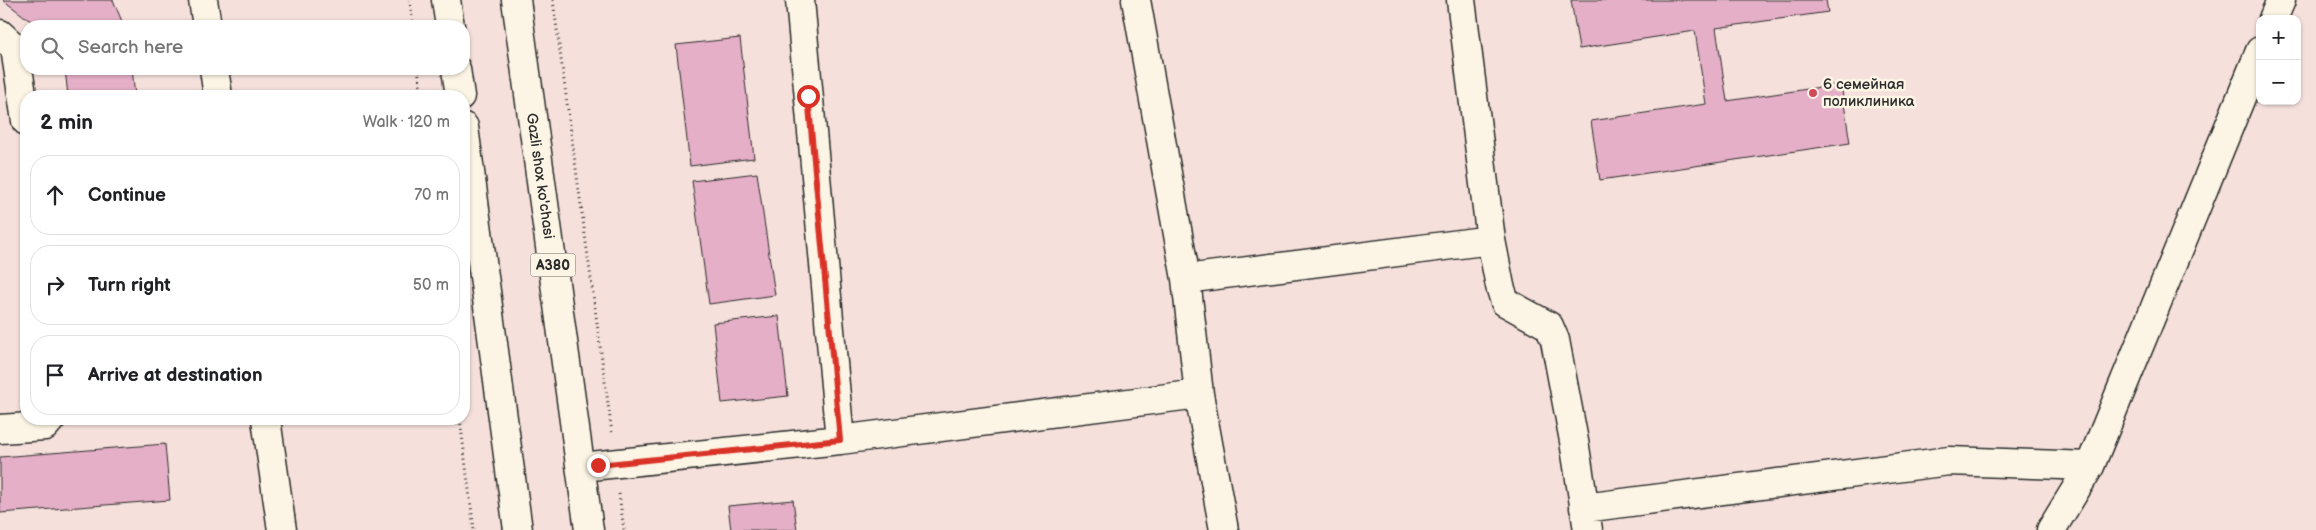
<!DOCTYPE html>
<meta charset="utf-8">
<style>
:root{--surface:#fff;--page:#f6f6f6;--text:#202124;--muted:#757577;--line:#e0e0e0}
body{margin:0;font-family:"Balsamiq Sans",sans-serif;background:var(--page);color:var(--text)}
.controls{position:absolute;right:15px;top:15px;display:grid;overflow:hidden;border-radius:10px;box-shadow:0 1px 4px #0004}
.controls button{width:45px;height:45px;display:grid;place-items:center;padding:0;border:0;border-bottom:1px solid var(--line);background:var(--surface);color:var(--text);font:25px sans-serif}
.stop{position:absolute;width:15px;height:15px;margin:-11px;border:4px solid #d93025;border-radius:50%;background:#fff}
.stop.end{background:#d93025;border-color:#fff;box-shadow:0 1px 5px #0008}
.list{margin:0;padding:0;list-style:none}
h2{display:flex;justify-content:space-between;align-items:center;height:65px;margin:0;padding:0 20px;font-size:21px}
h2 small{font-size:16px;font-weight:400;color:var(--muted)}
.list li{display:grid;grid-template-columns:32px 1fr auto;gap:15px;align-items:center;box-sizing:border-box;height:80px;margin:0 10px 10px;padding:0 10px;border:1px solid var(--line);border-radius:20px}
.list b{display:block;font-size:19px;white-space:nowrap}
.list em{font-size:16px;font-style:normal;color:var(--muted)}
.icon{flex:none;width:28px;height:28px;fill:none;stroke:currentColor;stroke-width:2;stroke-linecap:round;stroke-linejoin:round}
.map{position:relative;flex:none;width:2316px;height:530px;overflow:hidden}
.search{position:absolute;background:var(--surface);box-shadow:0 1px 4px #0004;left:20px;top:20px;width:450px;height:55px;display:flex;align-items:center;gap:12px;box-sizing:border-box;padding:0 18px;border-radius:20px;color:var(--muted);font-size:19px}
.panel{position:absolute;background:var(--surface);box-shadow:0 1px 4px #0004;left:20px;top:90px;width:450px;height:335px;border-radius:20px}
.map>svg:first-child{display:block}
.building{fill:#e5afc7;stroke:#2b2b2b}
.lines{fill:none;stroke-linecap:round;stroke-linejoin:round}
.street-casing{stroke:#2b2b2b;stroke-width:31}
.highway-casing{stroke:#2b2b2b;stroke-width:31}
.path{stroke:#2b2b2b;stroke-width:3;stroke-dasharray:1 4;stroke-linecap:butt}
.street{stroke:#fcf5e5;stroke-width:28}
.highway{stroke:#fcf5e5;stroke-width:28}
.route{stroke:#d93025;stroke-width:6}
.poi-dot{fill:#d1495b;stroke:#fcf5e5;stroke-width:2}
.labels{text-anchor:middle;dominant-baseline:central;stroke-width:5;stroke-linejoin:round;paint-order:stroke}
.shield{fill:#fcf5e5;stroke:#6a6863;stroke-width:1}
.shield-label{font-size:14px;font-weight:bold;fill:#2b2b2b}
.poi-label{font-size:15px;fill:#2b2b2b;stroke:#fcf5e5;text-anchor:start}
.street-label{font-size:15px;fill:#2b2b2b;stroke:#fcf5e5}
</style>
<div class="map">
<svg width="2316" height="530" viewBox="0 0 2316 530">
<rect width="100%" height="100%" fill="#f5e0dc"/>
<filter id="ink" filterUnits="userSpaceOnUse"><feTurbulence type="fractalNoise" baseFrequency=".02" numOctaves="2"/><feDisplacementMap in="SourceGraphic" scale="10" xChannelSelector="R" yChannelSelector="G"/><feConvolveMatrix kernelMatrix="1 2 1 2 8 2 1 2 1" color-interpolation-filters="sRGB"/></filter>
<g filter="url(#ink)">
<path class="building" d="M3,0H113L124,26H37Z
M1571,0H1826L1828,12L1716,28L1727,101L1841,84L1850,143L1600,180L1591,121L1706,104L1695,31L1579,49Z
M740,38L754,158L690,166L676,45Z
M65,69H132L135,96H68Z
M757,173L775,295L709,304L692,181Z
M779,316L788,396L722,403L713,323Z
M165,444L170,500L0,513V457Z
M793,500L797,530H731L728,506Z"/>
<g class="lines">
<g class="street-casing">
<path id="street" d="M203,0L207,26
M800,0L840,440
M1136,0L1186,279L1199,394L1224,530
M1461,0L1491,240L1500,286L1505,302L1549,326L1555,340L1574,441L1588,530
M2273,19L2281,0
M0,34L15,48L26,121
M214,69L218,96
M1186,279L1491,240
M266,419L282,530
M0,429L45,426L51,419
M581,467L840,440L1199,394
M1584,508L1949,461L2090,466
M2051,530L2090,466L2260,51"/>
</g>
<g class="highway-casing">
<path id="highway" d="M446,0L450,26
M516,0L589,530
M456,69L460,96
M464,127L518,530"/>
</g>
<path class="path" d="M410,0L413,26
M553,0L612,433
M418,69L422,96
M460,419L474,530
M619,494L624,530"/>
<use href="#street" class="street"/>
<use href="#highway" class="highway"/>
</g>
</g>
<g class="lines" filter="url(#ink)">
<path class="route" d="M598,465L840,440L808,96"/>
</g>
<circle class="poi-dot" cx="1813" cy="93" r="5"/>
<g class="labels">
<rect class="shield" x="530.5" y="253.5" width="45" height="23" rx="4"/>
<g class="shield-label">
<text x="553" y="265">A380</text>
</g>
<g class="poi-label">
<text x="1823" y="84">6 семейная<tspan x="1823" dy="17">поликлиника</tspan></text>
</g>
<g class="street-label">
<text transform="translate(540 176) rotate(82)">Gazli shox ko'chasi</text>
</g>
</g>
</svg>
<div class="controls">
<button>+</button>
<button>−</button>
</div>
<div class="stop" style="left:808px;top:96px"></div>
<div class="stop end" style="left:598px;top:465px"></div>
<div class="search"><svg class="icon" aria-label="search" viewBox="0 0 24 24"><circle cx="10" cy="10" r="6"/><path d="M15 15l6 6"/></svg>Search here</div>
<section class="panel">
<h2>2 min<small>Walk · 120 m</small></h2>
<ul class="list">
<li><svg class="icon" aria-label="ahead" viewBox="0 0 24 24"><path d="M12 20V5M6 11l6-6 6 6"/></svg><div><b>Continue</b></div><em>70 m</em></li>
<li><svg class="icon" aria-label="right" viewBox="0 0 24 24"><path d="M7 20v-9h11M14 6l5 5-5 5"/></svg><div><b>Turn right</b></div><em>50 m</em></li>
<li><svg class="icon" aria-label="arrive" viewBox="0 0 24 24"><path d="M6 21V4h12l-3 4 3 4H6"/></svg><div><b>Arrive at destination</b></div></li>
</ul>
</section>
</div>
